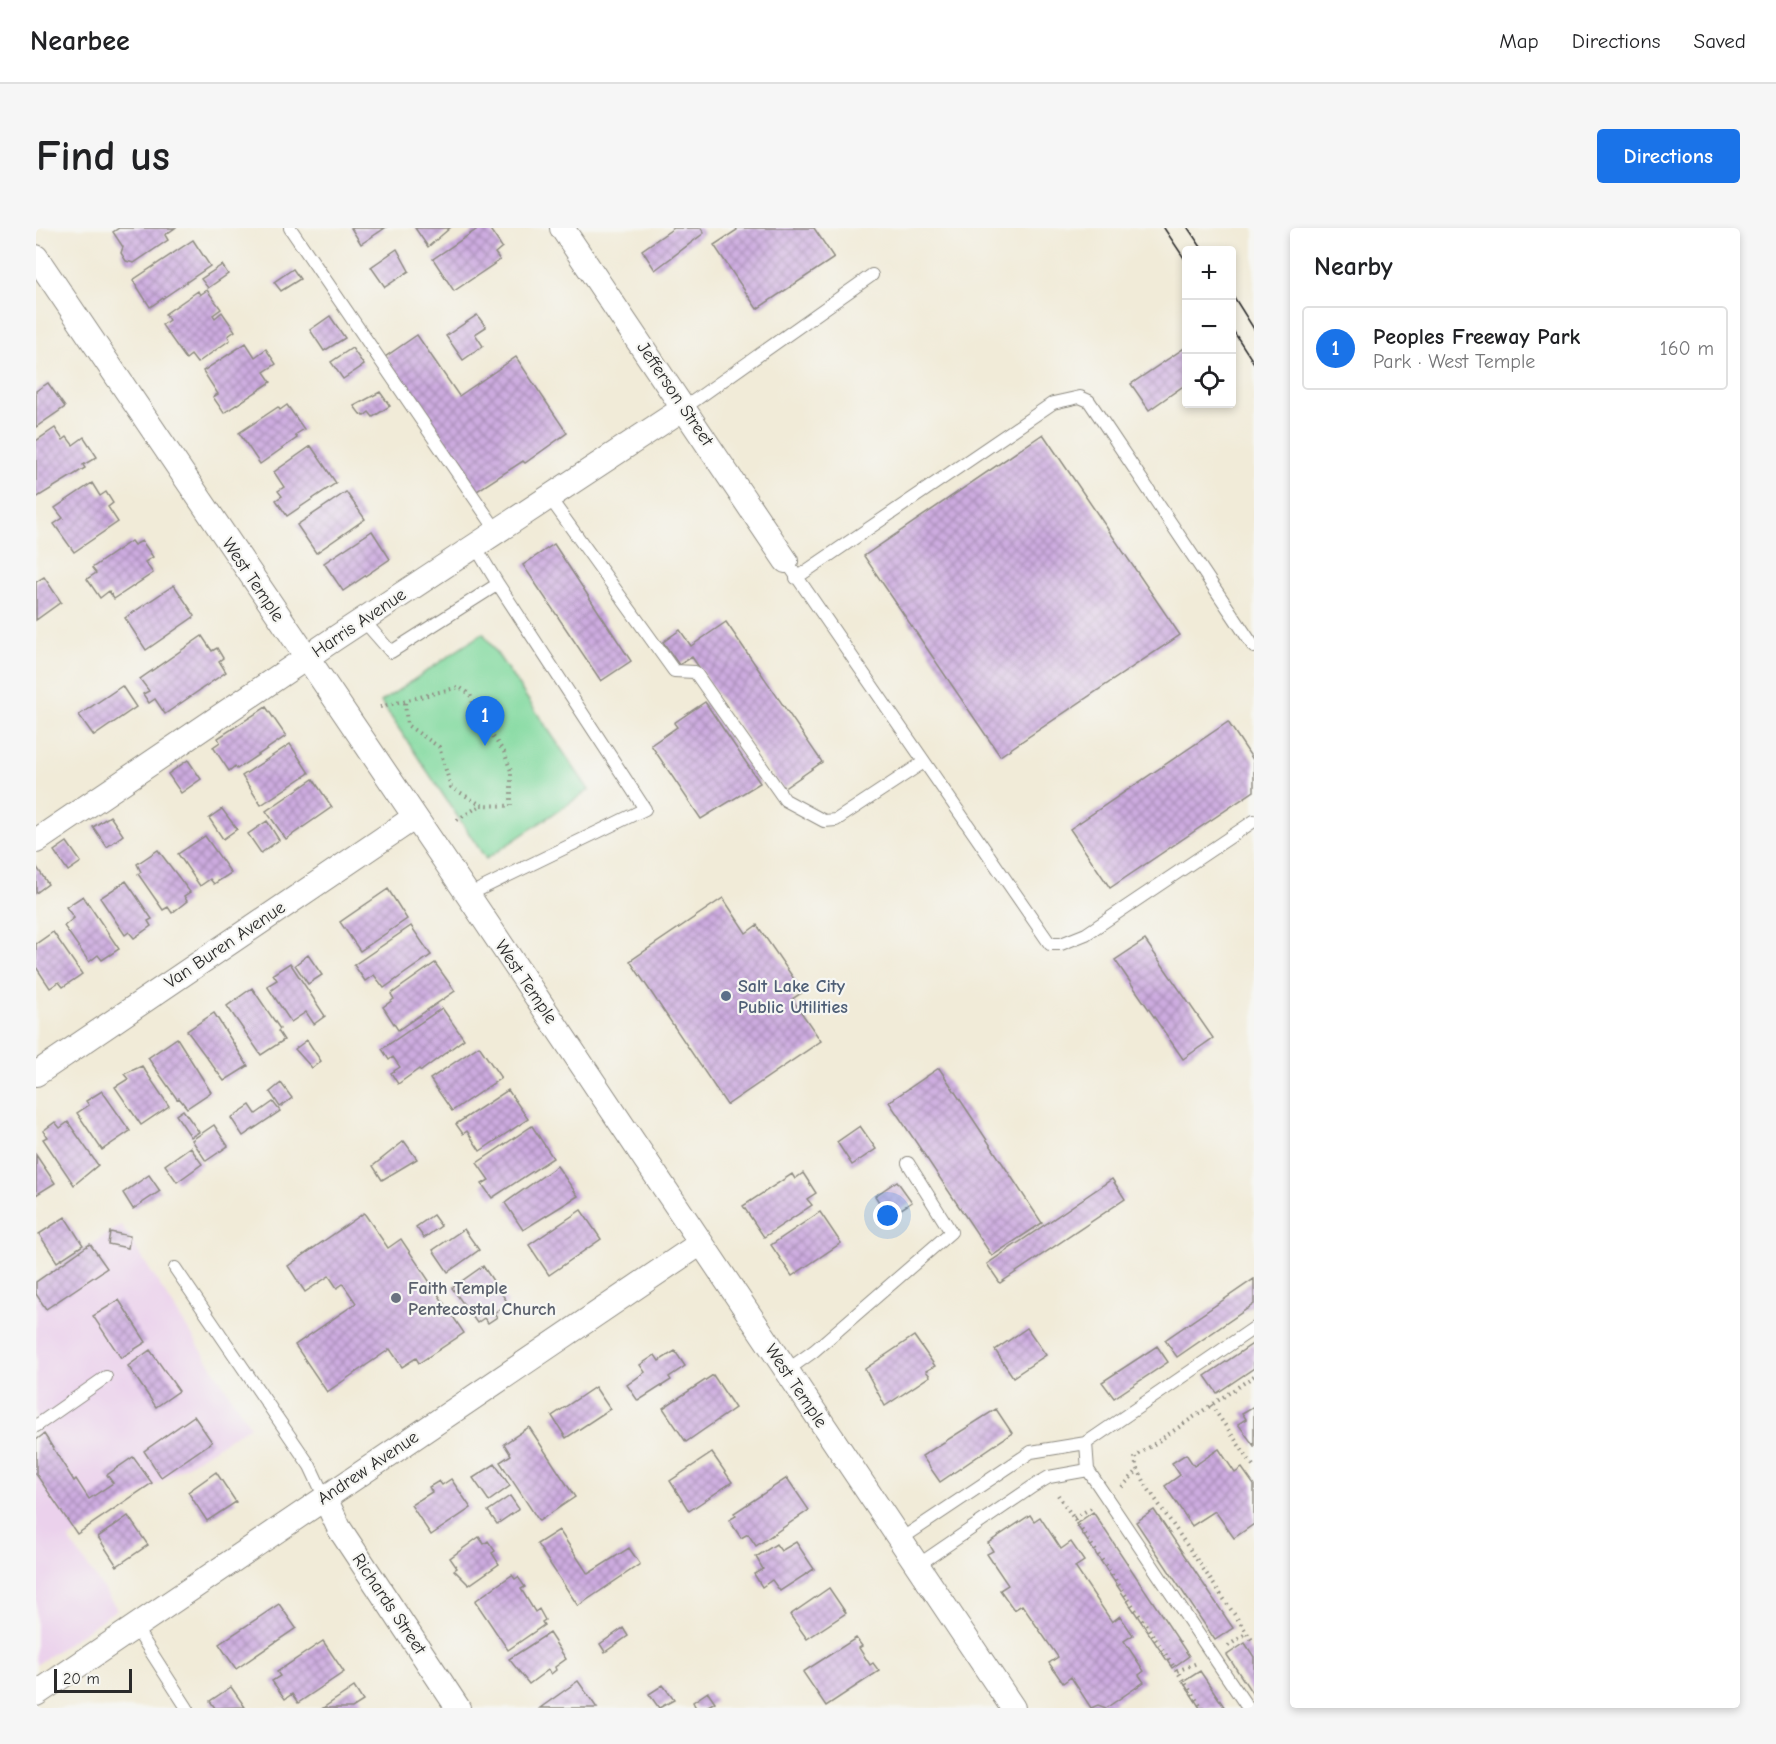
<!DOCTYPE html>
<meta charset="utf-8">
<style>
:root{--surface:#fff;--page:#f6f6f6;--text:#202124;--muted:#757577;--line:#e0e0e0;--accent:#1a73e8}
body{margin:0;font-family:"Comic Neue",sans-serif;background:var(--page);color:var(--text)}
.controls{position:absolute;right:18px;top:18px;display:grid;overflow:hidden;border-radius:6px;box-shadow:0 3px 9px #0003}
.controls button{width:54px;height:54px;display:grid;place-items:center;padding:0;border:0;border-bottom:2px solid var(--line);background:var(--surface);color:var(--text);font:30px sans-serif}
.scale{position:absolute;left:18px;bottom:15px;width:78px;box-sizing:border-box;padding-left:6px;border:3px solid #2b2b2b;border-top:0;font-size:16px;line-height:21px;white-space:nowrap;color:#2b2b2b;-webkit-text-stroke:4px #f6f6f2;paint-order:stroke}
.you{position:absolute;left:852px;top:988px;width:21px;height:21px;margin:-15px;border:4px solid #fff;border-radius:50%;background:#1a73e8;box-shadow:0 0 0 9px #1a73e833}
.badge{display:grid;place-items:center;width:39px;height:39px;border-radius:50%;background:var(--accent);color:#fff;font-size:20px;font-weight:700}
.pin{position:absolute;translate:-50% -50px;filter:drop-shadow(0 2px 3px #0008)}
.pin::after{content:'';position:absolute;top:32px;width:21px;height:18px;background:inherit;clip-path:polygon(0 0,100% 0,50% 100%)}
.list{margin:0;padding:0;list-style:none}
h2{display:flex;justify-content:space-between;align-items:center;height:78px;margin:0;padding:0 24px;font-size:26px}
h2 small{font-size:20px;font-weight:400;color:var(--muted)}
.list li{display:grid;grid-template-columns:39px 1fr auto;gap:18px;align-items:center;box-sizing:border-box;height:84px;margin:0 12px 12px;padding:0 12px;border:2px solid var(--line);border-radius:6px}
.list b{display:block;font-size:22px;white-space:nowrap}
.list p{margin:0;font-size:20px;white-space:nowrap;color:var(--muted)}
.list em{font-size:20px;font-style:normal;color:var(--muted)}
.icon{flex:none;width:33px;height:33px;fill:none;stroke:currentColor;stroke-width:2;stroke-linecap:round;stroke-linejoin:round}
.map{position:relative;flex:none;width:1218px;height:1480px;overflow:hidden;border-radius:6px}
header{display:flex;align-items:center;gap:36px;box-sizing:border-box;height:84px;padding:0 30px;background:var(--surface);border-bottom:2px solid var(--line)}
header strong{font-size:28px}
nav{display:flex;gap:33px;margin-inline-start:auto;font-size:21px}
.intro{display:flex;align-items:center;justify-content:space-between;box-sizing:border-box;height:144px;padding:0 36px}
h1{margin:0;font-size:42px}
.button{padding:15px 27px;border-radius:6px;background:var(--accent);color:#fff;font-size:21px;font-weight:700}
main{display:flex;gap:36px;padding:0 36px}
aside{flex:1;background:var(--surface);border-radius:6px;box-shadow:0 3px 9px #0003}
.map>svg:first-child{display:block}
.built{fill:#ebd1ec}
.green{fill:#80d99e;stroke:#568264;stroke-width:1.5}
.building{fill:url(#building-cross-hatch)}
.lines{fill:none;stroke-linecap:round;stroke-linejoin:round}
.lane-casing{stroke:#8e8b82;stroke-width:14}
.street-casing{stroke:#8e8b82;stroke-width:26}
.path{stroke:#8e8b82;stroke-width:4;stroke-dasharray:1.5 4.5;stroke-linecap:butt}
.lane{stroke:#fff;stroke-width:12}
.street{stroke:#fff;stroke-width:24}
.tram{stroke:#2b2b2b;stroke-width:1.5}
.service-dot{fill:#5c6f8a;stroke:#f6f6f2;stroke-width:2}
.worship-dot{fill:#6b7280;stroke:#f6f6f2;stroke-width:2}
.labels{text-anchor:middle;dominant-baseline:central;stroke-width:4.5;stroke-linejoin:round;paint-order:stroke}
.street-label{font-size:18px;fill:#2b2b2b;stroke:#f6f6f2}
.service-label{font-size:18px;font-weight:bold;fill:#4e5e75;stroke:#f6f6f2;text-anchor:start}
.worship-label{font-size:18px;font-weight:bold;fill:#5b616d;stroke:#f6f6f2;text-anchor:start}
</style>
<header>
<strong>Nearbee</strong>
<nav><a>Map</a><a>Directions</a><a>Saved</a></nav>
</header>
<div class="intro"><h1>Find us</h1><a class="button">Directions</a></div>
<main>
<div class="map">
<svg width="1218" height="1480" viewBox="0 0 1218 1480">
<defs>
<pattern id="building-cross-hatch" width="8" height="8" patternUnits="userSpaceOnUse" patternTransform="scale(1.5)"><rect width="8" height="8" fill="#cdace0"/><path d="M0 0l8 8M0 8l8-8" fill="none" stroke="#a78cb6"/></pattern>
</defs>
<rect width="100%" height="100%" fill="#f6f6f2"/>
<filter id="ink" filterUnits="userSpaceOnUse"><feTurbulence type="fractalNoise" baseFrequency=".0167" numOctaves="2"/><feDisplacementMap in="SourceGraphic" scale="12" xChannelSelector="R" yChannelSelector="G"/><feConvolveMatrix kernelMatrix="1 2 1 2 8 2 1 2 1" color-interpolation-filters="sRGB"/></filter>
<filter id="wash" filterUnits="userSpaceOnUse"><feTurbulence type="fractalNoise" baseFrequency=".008" numOctaves="4" result="noise"/><feDisplacementMap in="SourceGraphic" scale="24" xChannelSelector="R" yChannelSelector="G"/><feGaussianBlur stdDeviation="1.35" result="paint"/><feColorMatrix in="noise" values="0 0 0 0 0 0 0 0 0 0 0 0 0 0 0 0 0 1.4 0 .05"/><feComposite in="paint" operator="in"/></filter>
<g filter="url(#wash)">
<rect width="100%" height="100%" fill="#f1ebd8"/>
<path class="built" d="M85,997L214,1198L33,1311L81,1381L0,1437V1054Z"/>
<path class="green" d="M447,405L553,562L450,631L345,474Z"/>
<g id="blocks">
<path class="building" d="M83,0H139L129,7L132,12L98,35L90,33L85,25L87,19L77,4Z
M315,0H349L325,16Z
M379,0H414L392,19Z
M443,0H453L466,19L459,25L464,32L418,63L397,31Z
M638,0H665L668,5L619,42L606,22Z
M700,0H778L798,30L721,81L678,17L701,2Z
M157,12L174,38L114,79L97,52Z
M361,21L373,43L349,59L335,39Z
M186,37L192,46L172,60L165,51Z
M257,41L264,51L245,63L238,54Z
M171,62L185,81L177,87L179,90L186,84L199,103L192,108L194,112L161,135L155,127L150,131L126,97L133,92L129,86L162,63L164,67Z
M441,87L450,99L439,106L447,118L427,132L410,108Z
M294,88L309,110L288,123L274,102Z
M381,107L423,168L480,129L531,205L489,235L487,233L441,263L349,129Z
M210,115L219,129L230,121L240,136L228,144L235,154L188,185L177,169L182,166L167,143Z
M1150,119V156L1113,182L1095,156Z
M316,120L328,137L307,151L295,134Z
M12,155L29,179L0,199V163Z
M344,164L354,178L337,189L333,184L328,188L324,186L318,178Z
M251,177L268,201L259,207L261,210L224,236L203,205L242,179L244,182Z
M19,200L27,212L31,209L37,217L48,209L61,229L47,237L49,240L0,270V213Z
M1007,206L1144,407L964,528L828,328Z
M275,218L300,255L251,288L240,272L246,268L242,263L248,259L238,244Z
M56,255L64,268L70,264L77,275L72,279L82,294L38,324L18,296L27,290L19,280Z
M310,264L329,291L280,325L261,297Z
M336,303L354,331L307,363L288,335Z
M95,313L98,317L106,313L117,329L109,334L117,345L78,371L73,363L64,370L51,351L60,345L56,340Z
M518,316L595,433L565,453L487,337Z
M8,349L25,374L0,392V354Z
M138,357L159,388L110,422L89,390Z
M690,394L786,534L747,561L656,429L643,437L627,414L644,402L655,418Z
M166,408L176,423L181,420L187,430L183,433L190,444L129,486L119,471L113,475L107,466L113,463L104,451Z
M86,458L100,479L58,508L43,487Z
M669,474L724,555L665,591L615,517L641,499L638,495Z
M230,479L250,508L201,541L199,538L193,543L177,519L184,514L182,510Z
M1192,494L1218,533V563L1074,660L1034,601Z
M254,516L273,545L225,577L206,548Z
M152,532L165,551L145,565L132,546Z
M277,551L296,579L250,611L230,583Z
M186,581L201,601L187,611L173,590Z
M74,588L87,607L71,619L57,599Z
M231,593L243,612L225,625L212,606Z
M169,608L195,645L178,656L174,651L164,658L142,626Z
M31,614L45,634L32,643L18,623Z
M122,622L154,664L148,668L151,673L136,685L132,679L127,682L102,646L105,644L101,636Z
M0,638L12,656L0,665Z
M90,653L116,691L112,693L115,698L98,710L93,704L89,707L64,670Z
M352,661L371,691L324,723L304,694Z
M47,668L83,721L66,732L62,727L53,734L28,698L38,690L30,679Z
M687,670L710,705L721,697L767,764L756,771L785,813L691,877L594,733Z
M375,698L395,727L348,760L338,747L329,753L318,737Z
M17,704L46,746L27,759L23,754L14,760L0,739V716Z
M1109,712L1177,810L1147,831L1079,732Z
M272,727L286,747L272,756L259,737Z
M254,735L289,788L278,796L270,784L255,794L231,758L241,752L237,746Z
M399,735L419,763L362,802L347,779L358,771L355,766Z
M216,760L244,801L242,803L248,812L225,827L191,778Z
M406,780L428,811L385,843L383,841L362,856L355,845L364,839L357,829L353,832L346,821Z
M178,785L212,838L188,853L151,803Z
M141,810L175,864L151,880L143,870L141,871L112,830Z
M271,812L285,833L276,840L259,821Z
M443,818L465,850L416,883L394,851Z
M106,838L133,878L105,897L79,859L92,851L88,846Z
M903,840L1006,995L956,1028L853,874Z
M245,855L256,870L244,879L234,864Z
M472,862L492,891L444,923L431,903L427,906L420,896Z
M66,863L94,903L66,922L41,885L53,877L50,873Z
M237,874L244,883L207,908L195,890L214,877L220,886Z
M147,882L163,904L155,909L140,887Z
M19,894L24,900L32,894L62,937L38,957L7,911L11,909L7,903Z
M178,897L192,918L170,933L156,912Z
M496,898L517,930L456,970L446,956L453,952L441,935Z
M824,898L840,921L816,937L801,914Z
M368,913L381,931L346,952L337,938Z
M154,919L166,936L141,954L129,937Z
M0,927L19,955L0,967Z
M521,938L542,968L487,1002L469,975Z
M767,945L780,965L771,971L776,977L728,1009L707,978L756,946L759,951Z
M113,947L124,963L97,981L87,965Z
M1076,951L1089,971L964,1055L951,1036Z
M861,953L876,974L853,989L839,968Z
M545,982L565,1011L513,1047L493,1017Z
M784,984L805,1015L756,1048L735,1017Z
M328,985L352,1020L365,1011L428,1105L383,1135L380,1130L366,1139L354,1121L291,1164L259,1117L320,1075L307,1056L301,1060L293,1048L269,1064L252,1038Z
M397,987L405,998L388,1010L380,999Z
M29,989L47,1017L21,1034L3,1006Z
M428,1001L443,1022L412,1044L397,1022Z
M74,1004L94,1008L92,1020L72,1016Z
M54,1016L71,1040L10,1081L0,1066V1054Z
M447,1038L472,1075L458,1085L461,1089L452,1095L448,1090L441,1095L416,1060Z
M1218,1051V1076L1141,1129L1129,1112Z
M83,1072L110,1114L85,1130L57,1088Z
M991,1100L1010,1127L977,1149L959,1122Z
M878,1108L899,1138L890,1143L894,1148L849,1178L829,1141Z
M1218,1115V1140L1181,1165L1169,1148Z
M1121,1118L1132,1134L1078,1170L1066,1154Z
M114,1122L143,1163L120,1179L92,1138Z
M639,1123L649,1138L633,1149L635,1152L602,1173L591,1157L609,1144L604,1137L619,1127L623,1133Z
M677,1147L699,1180L650,1214L627,1180Z
M559,1159L574,1181L530,1210L516,1188Z
M1218,1178V1218L1202,1196L1210,1191L1206,1185Z
M960,1181L976,1205L904,1254L886,1228Z
M158,1188L176,1214L125,1249L108,1223Z
M493,1199L539,1269L503,1293L464,1234L475,1227L468,1216Z
M8,1206L38,1253L40,1251L53,1271L77,1255L71,1247L97,1229L116,1255L41,1306L0,1246V1212Z
M1183,1221L1199,1245L1206,1240L1218,1257V1296L1198,1310L1179,1283L1156,1298L1129,1258L1144,1247L1136,1235L1150,1226L1158,1238Z
M676,1225L696,1254L653,1283L634,1253Z
M459,1236L474,1258L453,1273L437,1250Z
M180,1244L200,1274L171,1293L152,1264Z
M751,1250L773,1282L720,1318L712,1306L705,1310L693,1292L700,1288L698,1285Z
M415,1251L435,1280L395,1307L375,1277L396,1264L393,1259L403,1253L406,1257Z
M474,1268L483,1281L461,1296L452,1283Z
M1118,1282L1197,1400L1179,1412L1100,1294Z
M1057,1284L1153,1428L1136,1440L1040,1296Z
M994,1287L998,1293L1004,1289L1025,1321L1035,1314L1048,1333L1039,1339L1076,1394L1084,1388L1097,1407L1088,1413L1108,1443L1103,1447L1108,1454L1070,1480L1062,1477L1055,1480L1035,1449L1027,1455L1013,1435L1022,1429L986,1377L978,1382L964,1362L972,1357L951,1326L957,1323L952,1315Z
M92,1288L112,1317L81,1338L62,1309Z
M523,1302L552,1346L593,1320L604,1336L542,1378L501,1316Z
M443,1309L448,1316L452,1313L459,1323L456,1325L463,1336L433,1357L418,1342L421,1340L414,1330Z
M760,1314L778,1341L744,1363L736,1352L726,1359L718,1346L727,1341L720,1329L740,1316L745,1323Z
M476,1347L479,1351L482,1349L489,1359L485,1361L499,1384L503,1381L509,1392L506,1394L508,1397L472,1422L439,1373Z
M793,1360L810,1385L771,1411L754,1387Z
M243,1376L260,1400L200,1441L183,1416Z
M587,1400L592,1408L569,1424L564,1416Z
M513,1405L530,1431L519,1439L520,1442L515,1446L512,1442L493,1456L473,1431Z
M820,1410L826,1418L823,1420L834,1437L837,1435L843,1443L790,1478L767,1444Z
M287,1413L308,1444L262,1475L256,1466L249,1471L236,1453L244,1448L241,1444Z
M1209,1415L1218,1429V1468L1191,1427Z
M1164,1443L1189,1480H1164L1147,1454Z
M542,1453L561,1480H504Z
M627,1457L638,1472L623,1480L613,1466Z
M195,1459L209,1479L179,1480L174,1473Z
M318,1459L327,1473L316,1480H287Z
M672,1464L679,1474L669,1480H660L657,1474Z"/>
</g>
</g>
<g filter="url(#ink)">
<use href="#blocks" fill-opacity="0" stroke="#8e8b82" stroke-width="1.5"/>
<g class="lines">
<g class="lane-casing">
<path id="lane" d="M254,0L461,303
M648,180L836,47
M513,269L638,443L659,444L749,572L788,593L800,592L888,534
M750,333L1014,716H1025L1050,706L1218,593
M760,350L1017,175L1044,169L1053,173L1218,419
M327,392L355,424L462,356L439,318
M432,667L609,581L462,356
M139,1040L274,1238L289,1270
M750,1143L778,1123L915,1004L872,935
M0,1198L70,1149
M1050,1215L1052,1242L1212,1480
M865,1311L995,1224L1050,1215L1218,1100
M882,1337L996,1259L1013,1249L1052,1242
M99,1399L151,1480"/>
</g>
<g class="street-casing">
<path id="street" d="M526,0L750,333
M0,29L432,667L977,1480
M0,613L298,411L648,180
M0,846L379,589
M289,1270L303,1300L422,1480
M0,1466L665,1015"/>
</g>
<path class="path" d="M344,479L423,459L434,466L440,485L468,524L475,543V578L445,577L415,559L403,519L371,497L369,474
M421,592L445,577
M1218,1148L1099,1229L1100,1237L1111,1259L1218,1415
M1175,1177L1218,1239
M1086,1259L1102,1242
M1022,1267L1166,1480
M1038,1290L1055,1280
M1192,1418L1211,1405
M1141,1443L1161,1435"/>
<use href="#lane" class="lane"/>
<use href="#street" class="street"/>
<path class="tram" d="M1128,0L1150,33
M1152,0L1167,22
M1196,66L1218,101
M1196,101L1218,135"/>
</g>
</g>
<circle class="service-dot" cx="690" cy="768" r="6"/>
<circle class="worship-dot" cx="360" cy="1070" r="6"/>
<g class="labels">
<g class="street-label">
<text transform="translate(639 166) rotate(56)">Jefferson Street</text>
<text transform="translate(217 352) rotate(56)">West Temple</text>
<text transform="translate(323 395) rotate(-34)">Harris Avenue</text>
<text transform="translate(189 717) rotate(-34)">Van Buren Avenue</text>
<text transform="translate(490 754) rotate(56)">West Temple</text>
<text transform="translate(760 1158) rotate(56)">West Temple</text>
<text transform="translate(332 1240) rotate(-34)">Andrew Avenue</text>
<text transform="translate(353 1376) rotate(56)">Richards Street</text>
</g>
<g class="service-label">
<text x="702" y="758">Salt Lake City<tspan x="702" dy="21">Public Utilities</tspan></text>
</g>
<g class="worship-label">
<text x="372" y="1060">Faith Temple<tspan x="372" dy="21">Pentecostal Church</tspan></text>
</g>
</g>
</svg>
<div class="controls">
<button>+</button>
<button>−</button>
<button><svg class="icon" aria-label="locate" viewBox="0 0 24 24"><circle cx="12" cy="12" r="6"/><path d="M12 2v4M12 18v4M2 12h4M18 12h4"/></svg></button>
</div>
<div class="scale">20 m</div>
<div class="you"></div>
<div class="pin badge" style="left:449px;top:518px">1</div>
</div>
<aside>
<h2>Nearby<small></small></h2>
<ul class="list">
<li><span class="badge">1</span><div><b>Peoples Freeway Park</b><p>Park · West Temple</p></div><em>160 m</em></li>
</ul>
</aside>
</main>
